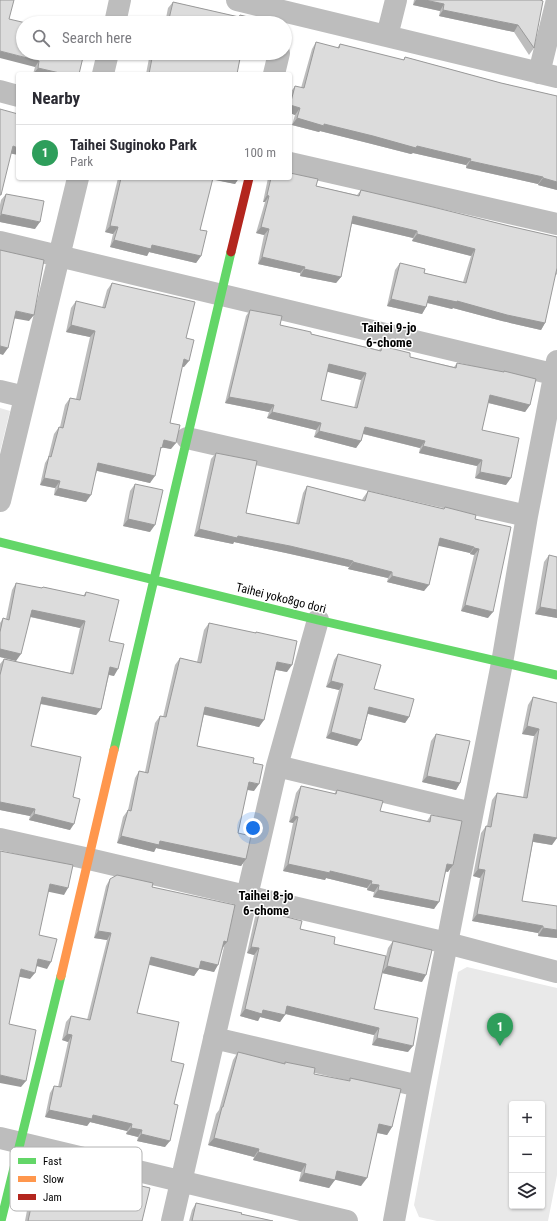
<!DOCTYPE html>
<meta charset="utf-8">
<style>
:root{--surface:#fff;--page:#f7f7f7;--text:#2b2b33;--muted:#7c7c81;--line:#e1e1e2;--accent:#b45309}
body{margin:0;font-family:"Roboto Condensed",sans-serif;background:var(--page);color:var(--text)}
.controls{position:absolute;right:12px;bottom:12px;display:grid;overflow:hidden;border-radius:4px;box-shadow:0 1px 3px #0004}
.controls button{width:36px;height:36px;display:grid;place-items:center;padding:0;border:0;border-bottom:1px solid var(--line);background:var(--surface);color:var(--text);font:20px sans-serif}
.you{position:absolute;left:253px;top:828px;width:14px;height:14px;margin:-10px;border:3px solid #fff;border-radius:50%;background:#1a73e8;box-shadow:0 0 0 6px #1a73e833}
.badge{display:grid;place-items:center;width:26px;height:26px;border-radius:50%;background:var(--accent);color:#fff;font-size:13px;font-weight:700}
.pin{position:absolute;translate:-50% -33px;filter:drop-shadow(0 1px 2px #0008)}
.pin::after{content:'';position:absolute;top:21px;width:14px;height:12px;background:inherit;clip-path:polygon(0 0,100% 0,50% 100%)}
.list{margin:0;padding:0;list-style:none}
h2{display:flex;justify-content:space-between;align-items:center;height:52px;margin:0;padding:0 16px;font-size:17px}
h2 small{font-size:13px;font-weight:400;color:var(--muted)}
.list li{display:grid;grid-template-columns:26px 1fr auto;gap:12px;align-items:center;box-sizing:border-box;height:56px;padding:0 16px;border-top:1px solid var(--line)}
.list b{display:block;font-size:15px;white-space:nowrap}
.list p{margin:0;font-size:13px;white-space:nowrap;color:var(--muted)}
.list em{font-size:13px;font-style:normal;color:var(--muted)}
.icon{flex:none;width:22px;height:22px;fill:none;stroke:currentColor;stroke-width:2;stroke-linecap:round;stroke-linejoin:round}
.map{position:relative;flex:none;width:557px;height:1221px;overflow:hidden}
.search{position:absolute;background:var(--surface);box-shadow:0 1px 3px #0004;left:16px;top:16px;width:276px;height:44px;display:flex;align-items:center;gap:10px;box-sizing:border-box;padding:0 14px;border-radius:22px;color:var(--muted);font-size:15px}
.panel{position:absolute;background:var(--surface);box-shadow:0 1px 3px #0004;left:16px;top:72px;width:276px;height:108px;border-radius:4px}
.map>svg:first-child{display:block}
.green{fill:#e9e9e9;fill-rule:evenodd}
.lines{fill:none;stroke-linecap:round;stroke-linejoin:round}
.street{stroke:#bdbdbd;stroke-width:22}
.fast{stroke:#63d668;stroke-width:9}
.slow{stroke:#ff974d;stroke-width:9}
.jam{stroke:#b3261e;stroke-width:9}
.wall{fill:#bdbdbd;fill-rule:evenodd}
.shaded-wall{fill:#9a9a9a}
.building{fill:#dcdcdc;stroke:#9a9a9a;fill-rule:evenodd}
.labels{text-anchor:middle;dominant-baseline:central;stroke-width:3;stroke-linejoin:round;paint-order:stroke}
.street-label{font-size:12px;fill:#000;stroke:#fff}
.neighbourhood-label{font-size:13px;font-weight:bold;fill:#000;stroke:#fff}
.key{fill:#fff;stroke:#b2b2b2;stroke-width:1}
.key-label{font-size:11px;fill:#000}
</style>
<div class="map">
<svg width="557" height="1221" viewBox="0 0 557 1221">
<rect width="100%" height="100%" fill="#fff"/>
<path class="green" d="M0,408L10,411L0,452Z
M467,967L557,988V1175L548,1221H437L419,1217L414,1205L458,972ZM512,1104H542V1206H512Z"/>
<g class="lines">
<path class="street" d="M237,0L557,77
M115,23L120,0
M387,36L396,0
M539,73L557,0
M103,74L108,53
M274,74L279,53
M0,91L18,96
M290,163L557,224
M0,242L557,375
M0,391L25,397
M187,438L527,516
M0,501L78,178
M277,766L472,813
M0,839L89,859L447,943L557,972
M214,1038L419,1086
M0,1138L347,1221
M172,1221L277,766L318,620
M394,1221L419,1086L502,663L527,516L557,361"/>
<path class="fast" d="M0,542L318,620L557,675
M114,750L177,481L231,252
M1,1221L61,976"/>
<path class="slow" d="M61,976L114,750"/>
<path class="jam" d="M231,252L249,178"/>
</g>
<path class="wall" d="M414,0H540L534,48L529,55L514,32L439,16L440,11L413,5Z
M173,2L239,17L240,15L272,23H165L168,8Z
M9,19L79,74H33L35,67Z
M316,42L337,48L340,44L403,60L405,57L501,83L557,96V190L538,185V184L466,168V165L413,153L411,154L368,143L320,131L319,132L292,125L295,115L290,113V93L295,86L301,88L312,49Z
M150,53H265L261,59L241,55L237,74H146Z
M118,178H239L235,184L212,179L200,230L201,256L196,263L149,252L147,256L110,247L113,234L105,232Z
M268,178H290L316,186L357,195L361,190L509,226L557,237V274L556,275H555L545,323L541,330L502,321L453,308L452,309L427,303L426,307L422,314L387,306L395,270L400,263L424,273L463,282L471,256L412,241L413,238L352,223L341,277L336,283L300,276V273L258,264L264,235L256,233L265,202H263Z
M6,194L35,229L0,222V205L1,200Z
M112,283L186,338L184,367H182L170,423L171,449L162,447L160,451L150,483L97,471L86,502L54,495L55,488L40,485L45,463L48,458L54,434L59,427H60L65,405L70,398L76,399L90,337L66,332L71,308L76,301L102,308L107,290Z
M250,310L280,325L311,334L379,350L382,346L410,357L454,367L457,363L503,372L504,371L530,405L525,412L488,403L482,430L506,485L475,478L477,466L419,453L420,448L363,434L361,441L356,448L314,437L316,430L267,418L269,412L225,403L246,316ZM327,371L361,380L354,408L321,400Z
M216,453L246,513L296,523L303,493L307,486L362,500L363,498L368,491L444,509L445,507L475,519L488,618L461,611L474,555L470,554V553L438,545L424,591L387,582L388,578L348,569L349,567L286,553L234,542L233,544L194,536L211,459Z
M135,484L150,532L123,526L130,491Z
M549,555L557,618L535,614L544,562Z
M16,583L41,588L43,587L83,596L86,592L109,641L114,676L109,675L101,709L96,715L40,704L31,746L73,797L70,830L29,820L30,816L0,810V664L4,659L70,673L80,628L30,617L16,661L0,657V623L3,618L6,619L12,590Z
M209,623L255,633L256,632L287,672L276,670L259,727L204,714L197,746L253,763L254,791L247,790L238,833L246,859L241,866L156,848L154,852L117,843L123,817L128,810L135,778L139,771L145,772L155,723L160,716L163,717L175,665L180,658L197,662L204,630Z
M338,654L374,689L409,717L405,723L368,714L361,740L357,746L326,738L339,690L326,687L334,660Z
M533,697L557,703L552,845L533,842L522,901L557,938L538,936V933L472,921L480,878L473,876L481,833L486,826H487L492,800L497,793L523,797L534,736L522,734L528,705Z
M436,734L460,783L456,790L422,782L431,741Z
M301,786L334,794L337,790L380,811L427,821L431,815L448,872L446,871L434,909L373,897L374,892L367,890V888L326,878L325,880L283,871L293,823L289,822L296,793Z
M110,879L152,887L227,942L223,948L214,972L199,968L194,976L149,964L137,1013L171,1061L174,1104L165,1147L137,1141L138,1137L126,1134L127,1131L90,1122L87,1126L45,1117L50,1093L54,1086L58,1087L68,1042L62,1040L66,1022L71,1016L87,1020L107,940L94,938L106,886Z
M260,910L334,944L386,956L388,948L393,941L422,982L382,973L374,1009L408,1052L372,1045L374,1035L285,1014L280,1022L260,1017L258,1021L240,1016L254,955L247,953L255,917Z
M238,1052L284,1064L285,1062L314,1074L348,1081L350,1078L392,1127L387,1135L377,1133L361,1186L335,1179L329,1188L299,1181L301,1172L253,1160L254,1157L208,1145L216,1114L219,1110L233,1060Z
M63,1170L111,1180L112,1179L142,1221H25L28,1205L24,1204L29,1186L33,1180L42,1182L43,1178L48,1172L60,1174Z
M196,1203L241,1214L273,1221H189L192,1210Z"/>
<path class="shaded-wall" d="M416,0H425L444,4L440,11L413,5Z
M443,10L518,25L514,32L439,16Z
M0,51L39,61L35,67L0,58Z
M238,53H265L261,59L238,54Z
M38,68L64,74H33Z
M290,105L300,108L295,115L290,113Z
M297,118L324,124L471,159L466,165L413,153L411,154L368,143L320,131L319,132L292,125Z
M13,146L18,148V155L8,153Z
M470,161L543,177L538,184L466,168Z
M210,178H239L235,184L210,179Z
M543,178L557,182V190L538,185Z
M267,195L269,196L265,202H263Z
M1,214L40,222L35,229L0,222V216Z
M353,216L417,231L413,238L349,223Z
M110,226L118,227L113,234L105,232Z
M261,227L269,229L264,235L256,233Z
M417,234L475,249L471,256L412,241Z
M114,240L152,245L201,256L196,263L149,252L147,256L110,247Z
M262,257L305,267L300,273L258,264Z
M304,269L341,277L336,283L300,276Z
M429,296L457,301L545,323L541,330L502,321L453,308L452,309L424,302Z
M391,299L426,307L422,314L387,306Z
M16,311L34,315L29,321L12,318Z
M71,325L95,331L90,337L66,332Z
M0,346L8,348L3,355L0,354Z
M184,359L189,361L184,367L179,366Z
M329,364L366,373L361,380L324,371Z
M490,395L530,405L525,412L485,402Z
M229,397L274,405L269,412L225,403Z
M272,412L321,423L316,430L267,418Z
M365,427L425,441L420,448L360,433Z
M319,431L361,441L356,448L314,437Z
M164,440L176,443L171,449L159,447Z
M423,446L482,460L477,466L419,453Z
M98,463L155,476L150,483L94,470Z
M480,472L511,478L506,485L475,478Z
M44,478L60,481L55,488L40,485Z
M58,488L91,495L86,502L54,495Z
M128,519L155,525L150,532L123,526Z
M199,529L238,536L290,546L353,561L349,567L286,553L234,542L233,544L194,536Z
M440,538L474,547L470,553L435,545Z
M474,548L479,549L474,555L470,554Z
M353,562L392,572L388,578L348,569Z
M392,576L429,585L424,591L387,582Z
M465,605L493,612L488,618L461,611Z
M540,607L557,610V618L535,614Z
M32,610L85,621L80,628L27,616Z
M0,649L21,654L16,661L0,657Z
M277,662L292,665L287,672L272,669Z
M110,667L118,669L114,676L106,674Z
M331,681L343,684L339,690L326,687Z
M42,697L101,709L96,715L37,703Z
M205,707L264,720L259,727L201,714Z
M369,707L409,717L405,723L365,713Z
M527,726L539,729L534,736L522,734Z
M331,732L361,740L357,746L326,738Z
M427,776L460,783L456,790L422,782Z
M249,782L259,784L254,791L244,789Z
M0,802L35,809L30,816L0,810Z
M34,814L74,824L70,830L29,820Z
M294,816L298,817L293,823L289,822Z
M534,834L557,838L552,845L529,841Z
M121,836L160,841L246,859L241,866L156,848L154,852L117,843Z
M288,864L330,871L372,881L367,888L326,878L325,880L283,871Z
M447,864L453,865L448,872L442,871Z
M478,869L485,870L480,878L473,876Z
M50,884L68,888L64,895L45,891Z
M371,884L379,885L374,892L367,890Z
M378,890L439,902L434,909L373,897Z
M477,914L543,926L538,933L472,921Z
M543,928L557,930V938L538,936Z
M98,931L111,933L107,940L94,938Z
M224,941L227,942L222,948Z
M251,947L259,948L254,955L247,953Z
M151,957L199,969L194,976L146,964Z
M38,959L51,962L47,969L33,965Z
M201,961L218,965L214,972L196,968Z
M387,966L426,975L422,982L382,973Z
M21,969L35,973L30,979L16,976Z
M287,1006L379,1028L374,1035L282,1013Z
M245,1009L263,1010L285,1015L280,1022L260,1017L258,1021L240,1016Z
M67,1034L72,1035L68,1042L62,1040Z
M377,1038L413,1046L408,1052L372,1045Z
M0,1075L26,1081L21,1087L0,1083Z
M49,1110L93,1115L132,1124L127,1131L90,1122L87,1126L45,1117Z
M379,1124L392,1127L387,1135L374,1132Z
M131,1128L142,1130L138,1137L126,1134Z
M141,1134L170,1141L165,1147L137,1141Z
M214,1138L259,1149L254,1157L208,1145Z
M258,1152L306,1164L301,1172L253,1160Z
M337,1171L367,1178L361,1186L332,1179Z
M304,1173L335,1180L329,1188L299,1181Z
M29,1197L33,1198L28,1205L24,1204Z"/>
<path class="building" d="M0,0H14L9,19L26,23H23V53H84L79,74H64L38,68L39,61L0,51Z
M425,0H540L543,1L534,48L518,25L443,10L444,4Z
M173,2L239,17L240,15L272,23H168Z
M316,42L339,48L340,44L404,60L405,57L501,83L557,96V182L543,178V177L470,161L471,159L417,146L416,148L373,136L324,124V126L297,118L300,108L290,105L295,86L304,88Z
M153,53H241L237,74H149Z
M0,109L18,114V148L13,146L1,195H0Z
M290,173L318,179L316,186L359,196L361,190L433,207L509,226L557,237V268L545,323L507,315L457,301V302L429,296L426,307L391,299L400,263L425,269L424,273L466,283L475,249L417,234V231L353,216L341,277L304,269L305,267L262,257L269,229L261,227L269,196L267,195L271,178H290Z
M121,178H213L200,230L207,231L201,256L152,245L151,249L114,240L118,227L110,226Z
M6,194L44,201L40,222L1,214Z
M0,250L44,260L34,315L16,311L8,348L0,346Z
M112,283L195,302L186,338L194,340L189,361L184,359L170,423L180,425L176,443L164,440L162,448L161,447L155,476L98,463L91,495L58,488L60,481L44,478L49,456L51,457L59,427L63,428L70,398L80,400L95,331L71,325L76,301L105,308Z
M250,310L282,316L280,325L311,332V334L381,351L382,346L410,353V357L456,368L457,363L504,372V371L536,379L530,405L490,395L482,430L519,438L511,478L480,472L482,460L423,446L425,441L365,427L361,441L319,431L321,423L272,412L274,405L229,397ZM329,364L366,373L357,408L321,400Z
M216,453L257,461L246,513L299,524L307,486L365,501L368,491L444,509L445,507L476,515L475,519L511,527L493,612L465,605L479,549L474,548V547L440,538L429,585L392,576V572L353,562V561L290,546L238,536L237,538L199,529Z
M135,484L163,490L155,525L128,519Z
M549,555L557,557V610L540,607Z
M16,583L42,588L43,587L85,596L86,592L119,600L109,641L124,644L118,669L110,667L101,709L42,697L31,746L81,757L73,797L80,799L74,824L34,814L35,809L0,802V675L4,659L73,674L85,621L32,610L21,654L0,649V632L3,618L9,620Z
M209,623L256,633V632L297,641L292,665L277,662L264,720L205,707L197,746L254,758L253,763L263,765L259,784L249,782L238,833L251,836L246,859L160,841L159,845L121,836L128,810L131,811L139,771L148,773L160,716L166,717L180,658L201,663Z
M338,654L381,665L374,689L414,699L409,717L369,707L361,740L331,732L343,684L331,681Z
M533,697L557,703V838L534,834L522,901L557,906V930L543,928V926L477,914L485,870L478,869L486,826L491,827L497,793L527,798L539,729L527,726Z
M436,734L470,741L460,783L427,776Z
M301,786L336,794L337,790L383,801L380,811L430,822L431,815L462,821L453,865L447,864L439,902L378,890L379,885L371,884L372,881L330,871V873L288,864L298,817L294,816Z
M0,851L73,865L68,888L50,884L39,935L57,939L51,962L38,959L35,973L21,969L9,1024L36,1030L26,1081L0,1075Z
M117,875L153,883L152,887L235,905L227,942L224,941L218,965L201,961L199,969L151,957L137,1013L179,1022L171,1061L184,1064L174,1104L178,1105L170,1141L141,1134L142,1130L131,1128L132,1124L93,1115L92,1119L49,1110L54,1086L61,1087L72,1035L67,1034L71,1016L90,1020L111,933L98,931L110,879Z
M260,910L302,921L300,929L335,937L334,944L386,956L374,1009L418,1018L413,1046L377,1038L379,1028L287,1006L285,1015L263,1010L262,1014L245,1009L259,948L251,947Z
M393,941L432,950L426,975L387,966Z
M238,1052L285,1064V1062L315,1068L314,1074L350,1081V1078L401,1089L392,1127L379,1124L367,1178L337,1171L335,1180L304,1173L306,1164L258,1152L259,1149L214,1138L222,1107H223Z
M63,1170L111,1180L112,1179L150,1188L142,1221H28L33,1198L29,1197L33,1180L46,1182L48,1172L62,1175Z
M196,1203L242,1213L241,1214L273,1221H192Z"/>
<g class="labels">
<g class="street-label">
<text transform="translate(281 598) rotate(14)">Taihei yoko8go dori</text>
</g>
<g class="neighbourhood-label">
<text x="389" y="327">Taihei 9-jo<tspan x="389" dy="15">6-chome</tspan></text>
<text x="266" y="895">Taihei 8-jo<tspan x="266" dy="15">6-chome</tspan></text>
</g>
</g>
<rect x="10" y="1147" width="132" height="64" rx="6" class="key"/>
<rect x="18" y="1158" width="18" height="6" fill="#63d668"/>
<rect x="18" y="1176" width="18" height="6" fill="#ff974d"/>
<rect x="18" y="1194" width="18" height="6" fill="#b3261e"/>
<g class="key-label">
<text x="43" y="1165">Fast</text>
<text x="43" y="1183">Slow</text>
<text x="43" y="1201">Jam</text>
</g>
</svg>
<div class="controls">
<button>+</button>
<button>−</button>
<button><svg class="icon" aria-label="layers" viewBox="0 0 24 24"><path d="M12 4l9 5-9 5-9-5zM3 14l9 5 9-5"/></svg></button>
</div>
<div class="you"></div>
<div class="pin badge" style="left:500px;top:1046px;background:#2e9e5b">1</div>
<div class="search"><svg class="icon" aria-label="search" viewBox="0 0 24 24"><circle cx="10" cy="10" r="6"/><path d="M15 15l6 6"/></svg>Search here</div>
<section class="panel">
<h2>Nearby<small></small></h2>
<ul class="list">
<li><span class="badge" style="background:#2e9e5b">1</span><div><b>Taihei Suginoko Park</b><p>Park</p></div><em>100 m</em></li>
</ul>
</section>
</div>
